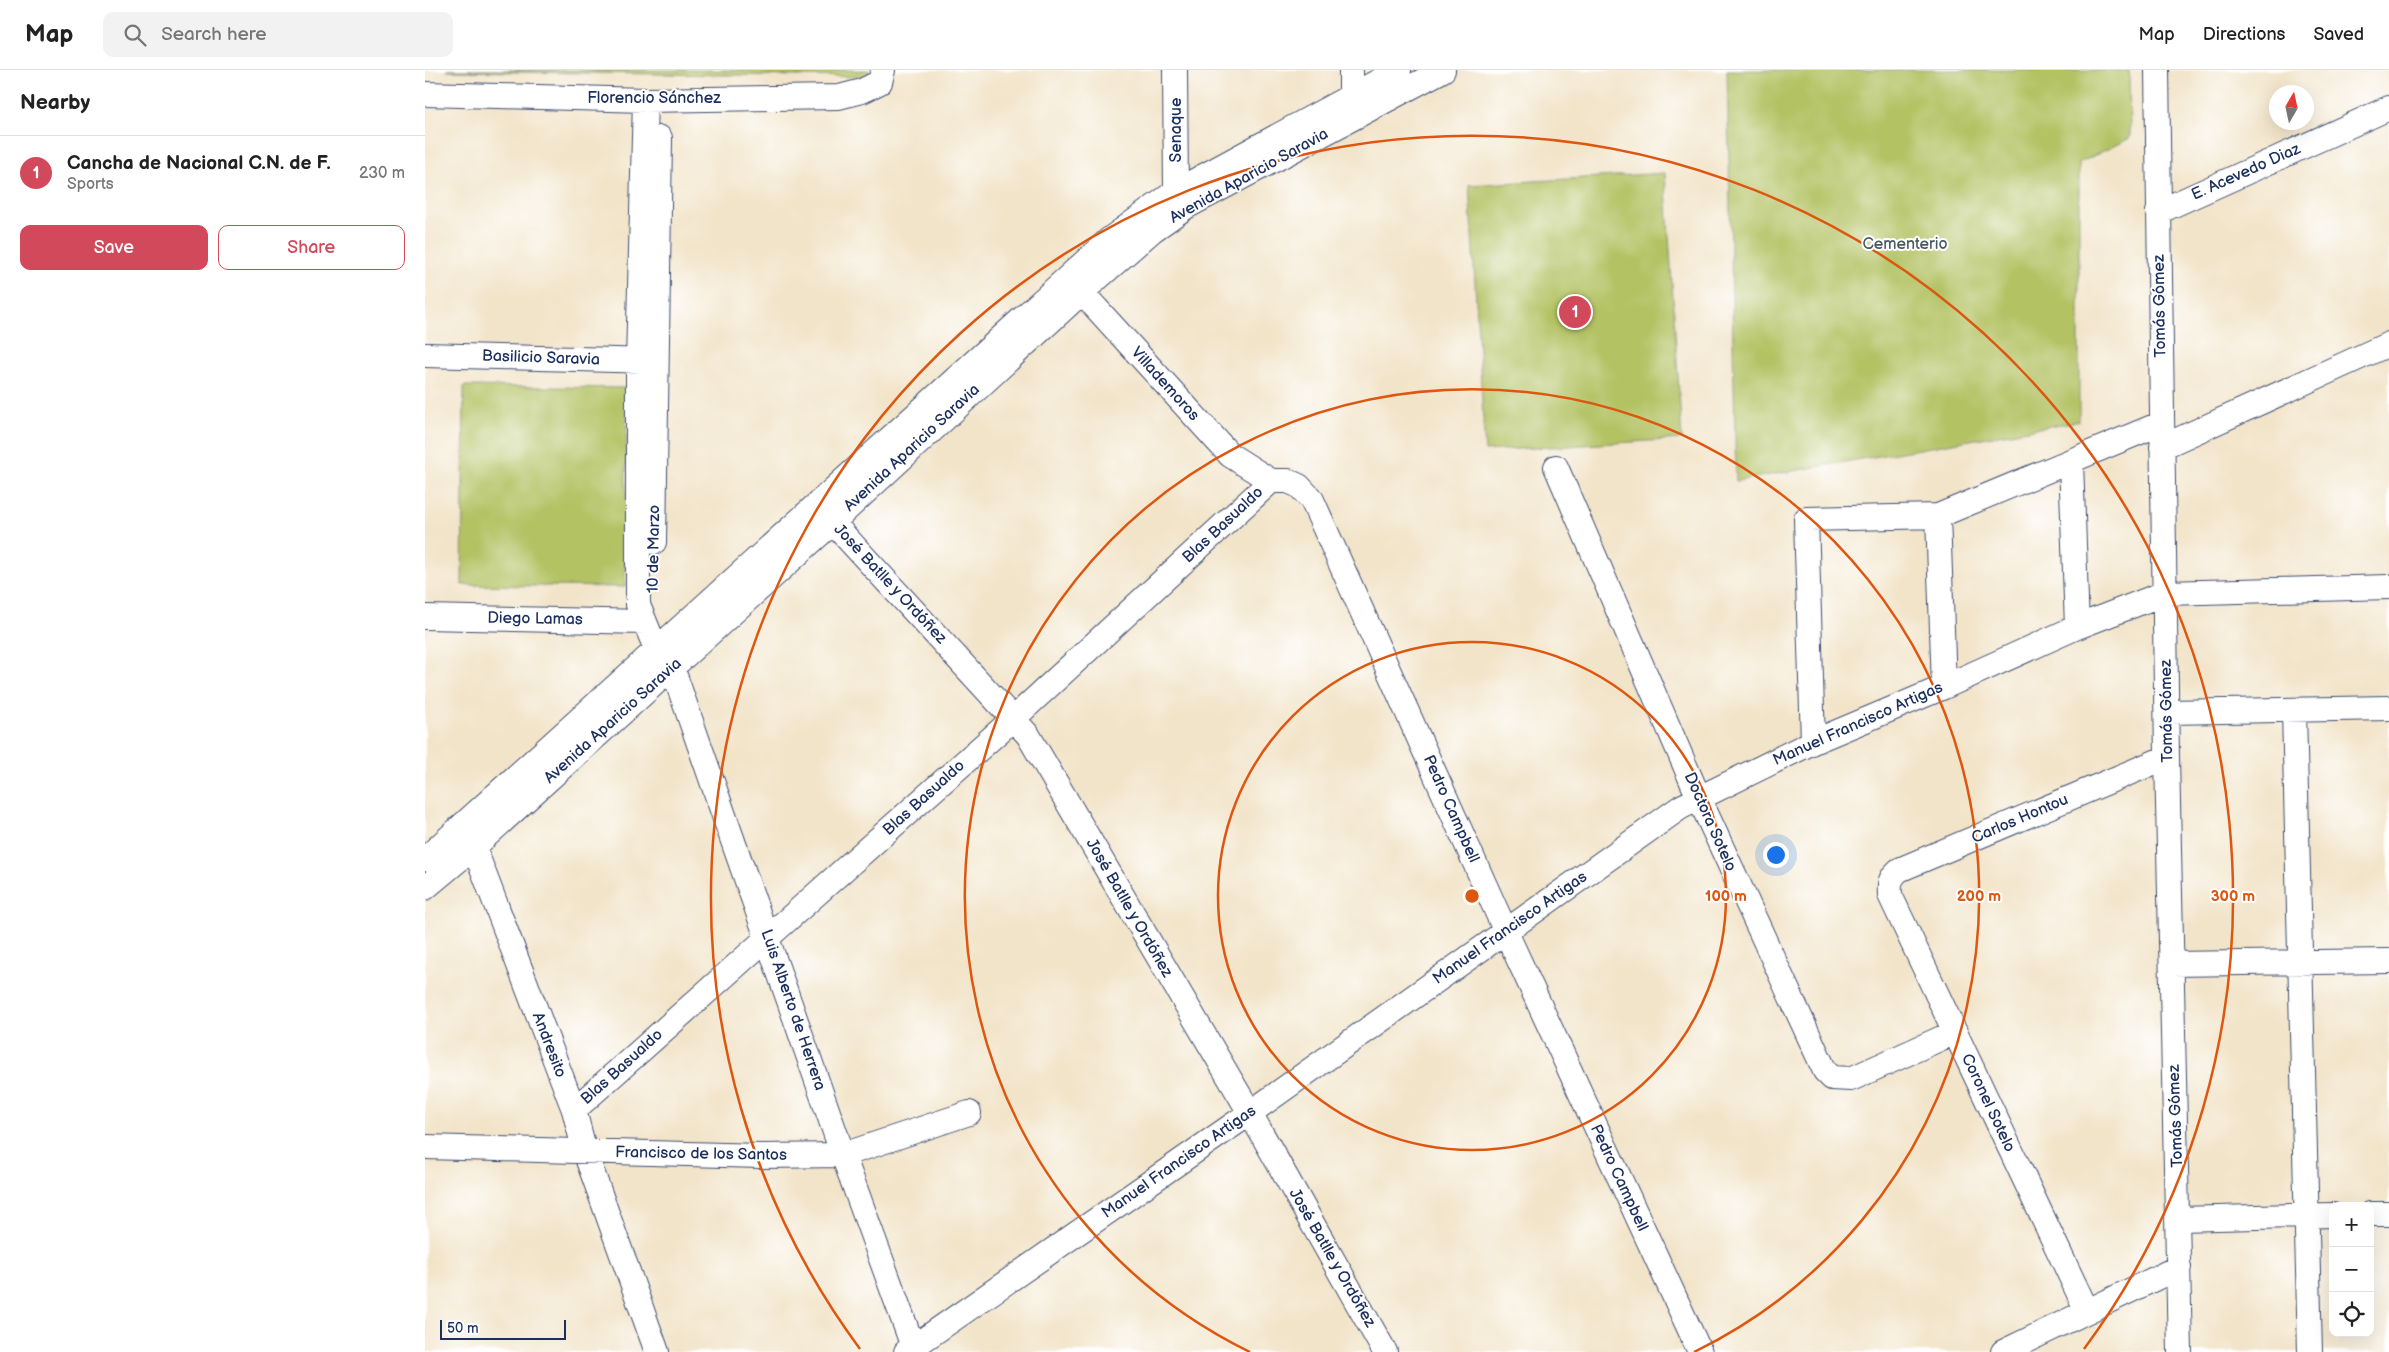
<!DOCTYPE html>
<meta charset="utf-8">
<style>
:root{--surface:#fff;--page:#f2f2f2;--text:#222;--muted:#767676;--line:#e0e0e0;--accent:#d1495b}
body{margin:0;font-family:"Balsamiq Sans",sans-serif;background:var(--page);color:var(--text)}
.controls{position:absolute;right:15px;bottom:15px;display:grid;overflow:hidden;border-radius:10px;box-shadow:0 5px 20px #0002}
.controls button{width:45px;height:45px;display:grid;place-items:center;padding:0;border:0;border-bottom:1px solid var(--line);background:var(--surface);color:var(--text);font:25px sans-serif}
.compass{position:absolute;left:1844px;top:15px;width:45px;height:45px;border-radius:50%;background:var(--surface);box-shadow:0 5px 20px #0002;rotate:9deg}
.scale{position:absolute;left:15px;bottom:12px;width:126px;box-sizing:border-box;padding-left:5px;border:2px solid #1b2f5e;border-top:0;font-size:14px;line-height:18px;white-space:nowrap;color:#1b2f5e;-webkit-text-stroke:4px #fff;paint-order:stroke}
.you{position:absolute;left:1350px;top:784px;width:18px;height:18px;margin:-12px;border:4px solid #fff;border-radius:50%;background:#1a73e8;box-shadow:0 0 0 8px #1a73e833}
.badge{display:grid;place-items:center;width:32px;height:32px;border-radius:50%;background:var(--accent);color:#fff;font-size:16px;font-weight:700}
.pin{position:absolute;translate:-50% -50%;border:2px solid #fff;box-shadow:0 1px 5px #0006}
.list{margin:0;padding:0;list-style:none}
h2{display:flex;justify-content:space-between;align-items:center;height:65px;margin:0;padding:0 20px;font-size:21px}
h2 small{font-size:16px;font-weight:400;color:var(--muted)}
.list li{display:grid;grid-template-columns:32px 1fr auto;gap:15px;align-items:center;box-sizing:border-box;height:75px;padding:0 20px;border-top:1px solid var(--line)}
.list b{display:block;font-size:19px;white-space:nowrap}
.list p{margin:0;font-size:16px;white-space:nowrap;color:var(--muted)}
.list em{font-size:16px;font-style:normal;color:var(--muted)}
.actions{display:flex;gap:10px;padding:15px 20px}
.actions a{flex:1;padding:11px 0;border:1px solid var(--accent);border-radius:10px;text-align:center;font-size:18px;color:var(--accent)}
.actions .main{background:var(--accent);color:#fff}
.icon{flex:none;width:28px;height:28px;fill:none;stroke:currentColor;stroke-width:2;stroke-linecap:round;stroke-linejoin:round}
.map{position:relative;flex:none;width:1964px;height:1282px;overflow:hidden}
header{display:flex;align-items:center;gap:30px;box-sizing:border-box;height:70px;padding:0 25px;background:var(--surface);border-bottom:1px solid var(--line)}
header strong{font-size:24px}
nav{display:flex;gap:28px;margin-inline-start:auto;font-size:18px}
.search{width:350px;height:45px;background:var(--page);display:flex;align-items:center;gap:12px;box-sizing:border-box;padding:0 18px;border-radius:10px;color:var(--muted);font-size:19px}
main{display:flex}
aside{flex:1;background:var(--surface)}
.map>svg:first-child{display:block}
.green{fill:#b3c264;stroke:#677861}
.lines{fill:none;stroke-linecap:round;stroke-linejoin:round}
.minor-casing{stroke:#3b4a6e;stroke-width:26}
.minor{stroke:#fff;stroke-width:24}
.ring{fill:none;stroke:#de5710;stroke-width:2.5}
.labels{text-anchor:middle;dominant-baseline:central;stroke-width:4;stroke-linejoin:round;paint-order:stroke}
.street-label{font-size:16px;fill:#1b2f5e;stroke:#fff}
.park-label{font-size:16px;fill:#495b60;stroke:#fff}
.centre{fill:#de5710;stroke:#fff;stroke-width:2.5}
.ring-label{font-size:15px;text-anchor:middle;font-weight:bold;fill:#de5710;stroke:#fff;stroke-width:4;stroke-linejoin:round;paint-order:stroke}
</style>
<header>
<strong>Map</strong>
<div class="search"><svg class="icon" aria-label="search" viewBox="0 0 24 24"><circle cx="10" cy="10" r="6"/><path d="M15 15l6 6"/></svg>Search here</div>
<nav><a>Map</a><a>Directions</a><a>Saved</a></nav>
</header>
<main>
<aside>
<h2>Nearby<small></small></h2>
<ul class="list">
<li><span class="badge">1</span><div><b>Cancha de Nacional C.N. de F.</b><p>Sports</p></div><em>230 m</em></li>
</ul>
<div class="actions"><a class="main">Save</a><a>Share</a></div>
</aside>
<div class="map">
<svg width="1964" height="1282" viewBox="0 0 1964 1282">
<rect width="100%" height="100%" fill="#fff"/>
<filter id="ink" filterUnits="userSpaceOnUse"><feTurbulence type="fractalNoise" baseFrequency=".02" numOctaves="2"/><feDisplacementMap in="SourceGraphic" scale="10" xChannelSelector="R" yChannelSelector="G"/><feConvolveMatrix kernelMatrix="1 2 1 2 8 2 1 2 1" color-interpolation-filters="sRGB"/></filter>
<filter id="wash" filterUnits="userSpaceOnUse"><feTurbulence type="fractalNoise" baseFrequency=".0096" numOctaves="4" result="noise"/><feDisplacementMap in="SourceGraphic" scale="20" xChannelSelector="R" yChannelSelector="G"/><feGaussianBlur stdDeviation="1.12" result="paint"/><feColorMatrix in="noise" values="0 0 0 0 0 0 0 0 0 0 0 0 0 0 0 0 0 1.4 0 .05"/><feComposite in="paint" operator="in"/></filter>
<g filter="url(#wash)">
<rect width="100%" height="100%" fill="#f2e4c9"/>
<path class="green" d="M22,0H444V7L22,1Z
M1302,0H1704L1705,68L1654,93V351L1311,411Z
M1240,103L1257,369L1060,381L1044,115Z
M39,316L202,318L200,517L37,515Z"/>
</g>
<g filter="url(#ink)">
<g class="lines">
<g class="minor-casing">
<path id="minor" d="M750,0L751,121
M926,0V25
M1732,0L1742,687L1755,1282
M0,24L220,30L414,27L437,21L455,12L458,0
M220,30L213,291V535L231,579L247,597L418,1085L490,1282
M1733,142L1964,38
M643,207L805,385L846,411H863L874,416L887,430L1080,860L1275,1282
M0,285L227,291
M1737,377L1964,274
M1646,392L1652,557
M1131,397L1274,728L1400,1001L1407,1008L1426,1009L1530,962
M396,440L603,665L825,1043L960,1282
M1513,446L1519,617
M229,472L235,68
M0,547L220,552
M1869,641L1885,1282
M1742,642L1964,638
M1388,672L1381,449L1513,446L1737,353
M40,767L49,777L149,1040L160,1082L232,1282
M0,789L685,169L751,121L974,0
M0,818L49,777L408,452L657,222L728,160L761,137L1018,0
M1747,894L1964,891
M149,1040L588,649L846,411
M0,1077L336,1086L418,1085L544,1043
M1945,1144H1964
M1754,1149L1908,1145
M1662,1241L1465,825C1464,813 1465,808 1474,800L1742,687
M481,1282L825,1043L1256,737L1388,672L1519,617L1652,557L1740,523L1964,517
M1578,1282L1754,1197"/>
</g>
<use href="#minor" class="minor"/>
</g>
</g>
<g class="ring">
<circle cx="1047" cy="826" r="254"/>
<path d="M825 1282A507 507 0 1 1 1269 1282"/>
<path d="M435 1279A761 761 0 1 1 1659 1279"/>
</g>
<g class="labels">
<g class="street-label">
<text x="229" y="28">Florencio Sánchez</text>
<text transform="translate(751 60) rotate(-90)">Senaque</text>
<text transform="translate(1821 102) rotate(-24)">E. Acevedo Diaz</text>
<text transform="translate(824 106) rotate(-29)">Avenida Aparicio Saravia</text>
<text transform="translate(1735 236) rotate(-91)">Tomás Gómez</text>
<text transform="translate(116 288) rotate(2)">Basilicio Saravia</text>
<text transform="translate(740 314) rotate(48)">Villademoros</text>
<text transform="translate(487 378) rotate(-43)">Avenida Aparicio Saravia</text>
<text transform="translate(798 455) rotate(-43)">Blas Basualdo</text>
<text transform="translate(229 479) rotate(-89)">10 de Marzo</text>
<text transform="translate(465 514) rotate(47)">José Batlle y Ordóñez</text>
<text transform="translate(110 549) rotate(1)">Diego Lamas</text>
<text transform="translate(1742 641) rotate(-91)">Tomás Gómez</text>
<text transform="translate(188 651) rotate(-42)">Avenida Aparicio Saravia</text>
<text transform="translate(1433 654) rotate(-24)">Manuel Francisco Artigas</text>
<text transform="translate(499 728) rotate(-42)">Blas Basualdo</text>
<text transform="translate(1026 739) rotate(66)">Pedro Campbell</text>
<text transform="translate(1595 749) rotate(-23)">Carlos Hontou</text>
<text transform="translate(1285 752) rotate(66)">Doctora Sotelo</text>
<text transform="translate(704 838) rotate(60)">José Batlle y Ordóñez</text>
<text transform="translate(1085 858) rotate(-35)">Manuel Francisco Artigas</text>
<text transform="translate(368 940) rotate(71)">Luis Alberto de Herrera</text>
<text transform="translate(124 975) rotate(69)">Andresito</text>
<text transform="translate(197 997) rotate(-42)">Blas Basualdo</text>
<text transform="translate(1563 1033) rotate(65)">Coronel Sotelo</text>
<text transform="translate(1751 1046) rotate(-92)">Tomás Gómez</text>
<text transform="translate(276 1084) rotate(1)">Francisco de los Santos</text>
<text transform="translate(754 1092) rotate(-35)">Manuel Francisco Artigas</text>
<text transform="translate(1194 1108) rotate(65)">Pedro Campbell</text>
<text transform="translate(907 1188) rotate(60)">José Batlle y Ordóñez</text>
</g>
<g class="park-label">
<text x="1480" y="174">Cementerio</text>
</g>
</g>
<circle cx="1047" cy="826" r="8" class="centre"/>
<g class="ring-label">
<text x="1301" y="831">100 m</text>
<text x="1554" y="831">200 m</text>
<text x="1808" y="831">300 m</text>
</g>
</svg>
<div class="controls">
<button>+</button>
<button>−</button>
<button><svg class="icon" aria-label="locate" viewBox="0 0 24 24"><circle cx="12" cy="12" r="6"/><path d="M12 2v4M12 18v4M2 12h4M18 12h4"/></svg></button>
</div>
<svg class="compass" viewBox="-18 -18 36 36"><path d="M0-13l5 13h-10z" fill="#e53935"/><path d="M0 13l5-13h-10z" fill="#767676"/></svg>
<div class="scale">50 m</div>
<div class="you"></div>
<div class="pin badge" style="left:1150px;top:242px">1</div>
</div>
</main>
